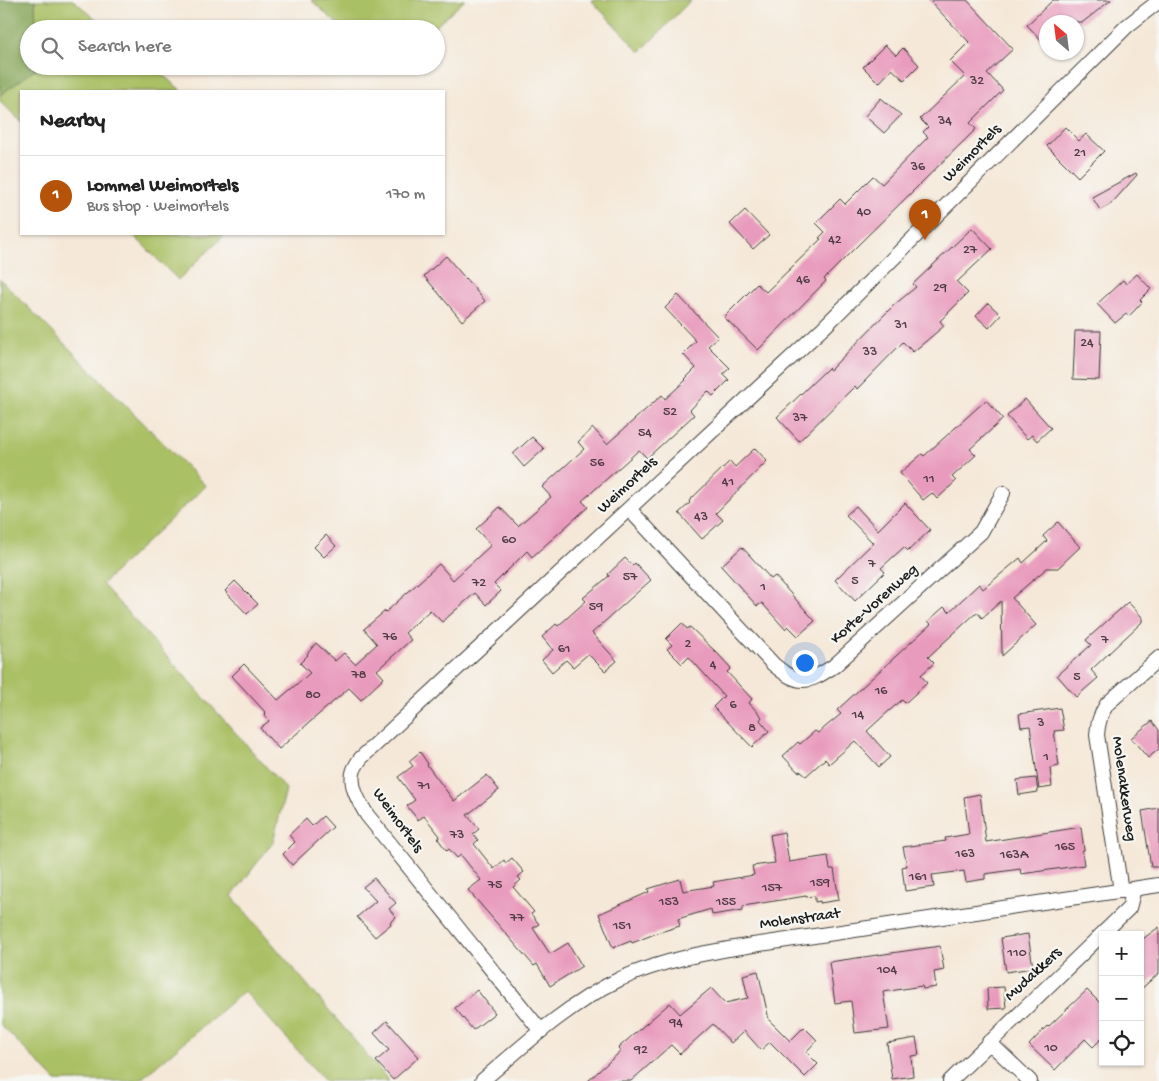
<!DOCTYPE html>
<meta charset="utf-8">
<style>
:root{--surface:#fff;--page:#f2f2f2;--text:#222;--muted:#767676;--line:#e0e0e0;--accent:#b45309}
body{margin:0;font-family:"Gochi Hand",sans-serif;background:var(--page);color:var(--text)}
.controls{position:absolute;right:15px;bottom:15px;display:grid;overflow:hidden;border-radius:0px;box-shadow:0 1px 4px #0004}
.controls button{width:45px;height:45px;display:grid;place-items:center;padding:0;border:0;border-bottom:1px solid var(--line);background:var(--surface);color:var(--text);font:25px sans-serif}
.compass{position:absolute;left:1039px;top:15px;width:45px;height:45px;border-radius:50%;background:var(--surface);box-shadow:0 1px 4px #0004;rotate:332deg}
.you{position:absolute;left:804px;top:662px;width:18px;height:18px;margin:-12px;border:4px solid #fff;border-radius:50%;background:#1a73e8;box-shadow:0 0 0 8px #1a73e833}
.badge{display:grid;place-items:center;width:32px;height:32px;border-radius:50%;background:var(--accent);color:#fff;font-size:16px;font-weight:700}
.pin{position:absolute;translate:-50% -41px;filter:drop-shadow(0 1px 2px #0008)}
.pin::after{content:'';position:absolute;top:26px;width:18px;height:15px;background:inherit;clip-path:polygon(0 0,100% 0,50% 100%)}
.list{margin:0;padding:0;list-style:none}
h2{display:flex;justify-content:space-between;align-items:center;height:65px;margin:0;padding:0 20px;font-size:21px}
h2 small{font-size:16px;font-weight:400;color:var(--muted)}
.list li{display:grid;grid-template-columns:32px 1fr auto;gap:15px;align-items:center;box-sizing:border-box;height:80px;padding:0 20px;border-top:1px solid var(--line)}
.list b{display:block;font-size:19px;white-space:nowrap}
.list p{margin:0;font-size:16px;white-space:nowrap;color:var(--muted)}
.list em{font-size:16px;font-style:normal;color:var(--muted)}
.icon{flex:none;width:28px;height:28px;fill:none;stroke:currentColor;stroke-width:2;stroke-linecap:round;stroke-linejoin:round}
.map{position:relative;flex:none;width:1159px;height:1081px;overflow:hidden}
.search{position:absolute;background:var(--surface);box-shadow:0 1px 4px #0004;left:20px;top:20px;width:425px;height:55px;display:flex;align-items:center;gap:12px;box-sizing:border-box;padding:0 18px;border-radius:28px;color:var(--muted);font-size:19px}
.panel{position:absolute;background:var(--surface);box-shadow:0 1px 4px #0004;left:20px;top:90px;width:425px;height:145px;border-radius:0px}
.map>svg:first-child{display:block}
.green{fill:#aac065;stroke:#636e40}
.forest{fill:#87a65a;stroke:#52613b}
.building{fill:#e99bbd}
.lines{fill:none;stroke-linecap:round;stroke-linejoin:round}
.street-casing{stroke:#3d3b38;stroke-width:16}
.street{stroke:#fff;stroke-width:14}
.labels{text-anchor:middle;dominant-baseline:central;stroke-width:4.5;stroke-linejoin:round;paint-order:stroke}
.number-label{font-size:14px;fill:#4f3c44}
.street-label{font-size:16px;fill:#1c1c1c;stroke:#f6f6f2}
</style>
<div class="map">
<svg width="1159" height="1081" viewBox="0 0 1159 1081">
<rect width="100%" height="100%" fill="#f6f6f2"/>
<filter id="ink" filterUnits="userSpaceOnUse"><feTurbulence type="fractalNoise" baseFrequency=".02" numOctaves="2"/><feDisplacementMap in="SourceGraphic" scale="10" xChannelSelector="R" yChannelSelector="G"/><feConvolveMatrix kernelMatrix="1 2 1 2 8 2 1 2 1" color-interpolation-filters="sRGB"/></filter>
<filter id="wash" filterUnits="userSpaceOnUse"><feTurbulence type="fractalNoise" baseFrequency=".0096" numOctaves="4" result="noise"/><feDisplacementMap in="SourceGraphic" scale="20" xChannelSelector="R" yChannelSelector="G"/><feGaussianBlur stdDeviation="1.12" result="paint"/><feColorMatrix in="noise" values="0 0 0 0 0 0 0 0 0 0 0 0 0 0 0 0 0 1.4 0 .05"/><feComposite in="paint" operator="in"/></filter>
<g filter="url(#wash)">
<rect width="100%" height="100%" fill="#f5e8d8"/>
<path class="green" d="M35,0H73L108,29H36Z
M311,0H465L433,29H343Z
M591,0H691L640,52Z
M40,66H152L182,91H21V122L0,101V95Z
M132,234H226L178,280Z
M0,279L206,486L102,584L286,789L273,842L232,896L389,1081H325L244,991L139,1081H56L0,1024Z"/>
<path class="forest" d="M0,0H35L36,29H29V66H40L0,95Z"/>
<g id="blocks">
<path class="building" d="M929,0H967L1013,49L987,73L1003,90L970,123L976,129L856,247L824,279L826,281L758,350L724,317L757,284L766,292L821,239L819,238L825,232L816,223L840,199L845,204L873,176L882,184L928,137L923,132L928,127L920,119L965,76L950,61L969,42Z
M1053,0H1111L1083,22H1046V45L1027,25Z
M885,45L896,55L903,48L919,65L904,80L892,69L879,83L863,67Z
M881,98L901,115L884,133L865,116Z
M1065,127L1079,141L1086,134L1104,151L1078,177L1047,146Z
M1136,173L1137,175L1111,204L1100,210L1092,197Z
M745,210L769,235L753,249L730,224Z
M972,228L992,249L957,282L968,293L940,321L944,326L913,352L903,342L857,389L855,386L799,441L777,417L828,368L830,370L894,305L916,287L913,284Z
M446,256L485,301L462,321L424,276Z
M1137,274L1151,289L1140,300L1142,302L1136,309L1129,316L1126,314L1115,323L1097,304L1123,280L1126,284Z
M678,295L718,337L708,346L730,368L723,374L729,380L713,396L708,391L690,410L694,415L647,458L639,450L582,501L588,507L532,557L527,551L494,584L501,591L486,605L475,593L442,622L430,610L405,633L411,640L377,670L384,678L361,700L349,688L279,749L260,728L269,721L264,715L266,713L232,676L244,664L278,700L310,673L300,663L308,655L307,654L316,643L335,661L344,653L355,664L377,644L364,629L385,611L386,612L439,564L453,580L491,545L476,529L500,507L518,526L551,497L542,487L584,449L578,442L593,428L607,444L662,395L665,399L686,380L685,379L696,368L683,354L696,341L665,308Z
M988,303L1001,315L989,328L976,316Z
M1075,331H1101L1099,380L1073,379Z
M1025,399L1051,428L1037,441L1032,435L1027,439L1007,416Z
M986,400L1003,419L970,449L976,455L952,477L956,481L937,499L932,493L923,500L900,473L922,454L924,456Z
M532,437L544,449L524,467L513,454Z
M755,448L767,461L716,513L723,520L702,539L679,513L690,503L689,501L730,461L735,467Z
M905,503L930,530L908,551L904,547L881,568L885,572L855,601L835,580L873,543L846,515L856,506L878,530Z
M1058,522L1080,547L1058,568H1047L1012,598L1036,625L1002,656L1001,601L982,618L977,612L928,657L934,663L921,675L927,683L905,703L902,700L890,710L867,731L890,757L879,767L855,741L829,764L825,759L806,776L800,771L798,772L783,756L798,742L800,744L815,731L818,733L841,714L837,710L931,624L928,621L944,607L949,612L979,584L983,589L1020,558L1023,563L1047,541L1043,536Z
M326,535L336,546L324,557L314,547Z
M742,547L771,579L775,576L815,621L798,636L788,626L785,629L762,603L757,606L721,566Z
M625,558L633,566L635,563L651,580L592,633L617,661L605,671L588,654L573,667L566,660L552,672L542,660L553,650L542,637L556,624L558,626L586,601L583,598L609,576L608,574Z
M235,581L258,604L247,614L225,591Z
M1128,602L1142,617V622L1091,670L1098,678L1076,697L1057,675L1091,645L1086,640Z
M682,623L687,629L690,627L717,653L731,668L727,672L752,699L749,703L762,717L760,720L769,731L752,747L713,707L724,696L689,657L682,664L667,649L672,645L666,639Z
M1060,708L1064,730L1054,731L1059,766L1050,768L1052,787L1039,789L1030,726L1021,727L1019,714Z
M1152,721L1159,730V749L1148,758L1131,738Z
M420,752L428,764L427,765L454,801L487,775L499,790L467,815L479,829L473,834L478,840L474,844L494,869L504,860L506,863L512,858L524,872L518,877L521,880L513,887L534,912L531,914L539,924L533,928L550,954L568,943L582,966L550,986L537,964L534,966L468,890L481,880L461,855L457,858L449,849L447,851L438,839L440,836L424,816L418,820L407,806L415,800L398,777L413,766L409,761Z
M1036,778L1038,792L1019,795L1017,780Z
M980,794L986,842L1081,827L1084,850L1082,851L1084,865L1021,874L1020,869L985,874V879L966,882L964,871L932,875L934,887L905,891L902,867L907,866L903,847L946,841L945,838L969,834L964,797Z
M1159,808V867H1151L1142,811Z
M323,816L333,827L292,865L283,854L295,842L289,835L306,819L312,826Z
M784,832L789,862L828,856L830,869H834L839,900L820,903V901L815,902V896L806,897V896L743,906V910L712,915L711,909L678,919L680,926L657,933L632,943L631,941L613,948L599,914L649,892L648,889L680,879L683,891L714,886L713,882L754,875L752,866L775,863L770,835Z
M374,878L396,903L389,909L396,917L390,922L391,924L375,937L357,917L376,901L363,887Z
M1159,927V973L1140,990V941Z
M1028,934L1033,968L1006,972L1001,938Z
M940,946L944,970L934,972L936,987L923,989L922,986L883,992L889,1029L855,1033L851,1001L835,1003L829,962Z
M758,971L769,1020L790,1041L804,1027L817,1040L806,1052L818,1064L805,1077L770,1042L761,1050L744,1031L731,1043L713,1024L680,1054L671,1045L631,1081H588L621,1051L618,1048L670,1003L680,1014L711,988L725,1003L748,998L743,975Z
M1004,987L1006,1008L988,1009L987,988Z
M477,990L495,1013L473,1030L455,1008Z
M1087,990L1103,1006V1037L1093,1047L1085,1039L1055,1070L1029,1045L1047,1026L1048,1027Z
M387,1021L419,1057L393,1080L376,1061L389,1050L374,1033Z
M916,1038L919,1055L911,1056L913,1076L892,1079L887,1043Z"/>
</g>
</g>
<g filter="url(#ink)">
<use href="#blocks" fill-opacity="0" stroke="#3d3b38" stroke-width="1"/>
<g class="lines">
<g class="street-casing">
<path id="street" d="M629,509L773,664C799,686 807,684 834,666L981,532L1003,493
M1121,891L1097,735C1098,723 1100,715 1107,704L1159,658
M541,1031L367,815C360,803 350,788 353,773C354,768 358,762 361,758L824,327L1127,26L1159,1
M989,1042L1030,1081
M482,1081C525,1044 568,1004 620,979C662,960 708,952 753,945L1159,885
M950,1081L1129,908L1134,889"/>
</g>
<use href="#street" class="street"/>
</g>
</g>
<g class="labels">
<g class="number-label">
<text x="977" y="81">32</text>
<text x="945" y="121">34</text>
<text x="1080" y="153">21</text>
<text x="918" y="167">36</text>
<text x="864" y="212">40</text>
<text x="835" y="240">42</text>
<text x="970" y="250">27</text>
<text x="803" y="280">46</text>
<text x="940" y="288">29</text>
<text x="901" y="325">31</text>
<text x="1087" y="343">24</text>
<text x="870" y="352">33</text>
<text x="670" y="412">52</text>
<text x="800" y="418">37</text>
<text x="645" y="433">54</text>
<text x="597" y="463">56</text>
<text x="929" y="479">11</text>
<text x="728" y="482">41</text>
<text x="701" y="517">43</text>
<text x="509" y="540">60</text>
<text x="872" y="564">7</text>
<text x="630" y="577">57</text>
<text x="855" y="581">5</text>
<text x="479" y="583">72</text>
<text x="763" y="587">1</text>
<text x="596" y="607">59</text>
<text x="390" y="637">76</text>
<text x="1105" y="640">7</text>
<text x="688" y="644">2</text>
<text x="564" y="649">61</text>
<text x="713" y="665">4</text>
<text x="359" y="675">78</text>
<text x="1077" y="677">5</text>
<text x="881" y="691">16</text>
<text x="313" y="695">80</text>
<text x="733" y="705">6</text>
<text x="858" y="715">14</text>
<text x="1041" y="723">3</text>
<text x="752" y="728">8</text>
<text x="1046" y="757">1</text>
<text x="424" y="786">71</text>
<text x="457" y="835">73</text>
<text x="1065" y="847">165</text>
<text x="965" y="854">163</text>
<text x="1014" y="855">163A</text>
<text x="918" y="877">161</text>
<text x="820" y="883">159</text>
<text x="495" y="885">75</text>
<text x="772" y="888">157</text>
<text x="669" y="902">153</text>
<text x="726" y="902">155</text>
<text x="517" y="918">77</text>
<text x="622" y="926">151</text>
<text x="1017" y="953">110</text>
<text x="887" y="970">104</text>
<text x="676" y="1023">94</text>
<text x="1051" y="1048">10</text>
<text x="641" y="1050">92</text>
</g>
<g class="street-label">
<text transform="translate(973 154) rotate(-45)">Weimortels</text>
<text transform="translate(628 486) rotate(-43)">Weimortels</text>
<text transform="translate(875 605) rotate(-42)">Korte-Vorenweg</text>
<text transform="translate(1123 789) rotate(82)">Molenakkerweg</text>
<text transform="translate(397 821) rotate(54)">Weimortels</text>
<text transform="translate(800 920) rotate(-8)">Molenstraat</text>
<text transform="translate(1034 975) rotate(-43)">Mudakkers</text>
</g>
</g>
</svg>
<div class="controls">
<button>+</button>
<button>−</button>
<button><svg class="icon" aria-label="locate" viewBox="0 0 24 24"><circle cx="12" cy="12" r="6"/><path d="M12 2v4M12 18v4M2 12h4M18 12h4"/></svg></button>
</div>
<svg class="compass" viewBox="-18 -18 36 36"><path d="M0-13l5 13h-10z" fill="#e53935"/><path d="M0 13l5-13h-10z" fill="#767676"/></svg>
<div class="you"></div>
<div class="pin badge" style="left:925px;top:240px">1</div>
<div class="search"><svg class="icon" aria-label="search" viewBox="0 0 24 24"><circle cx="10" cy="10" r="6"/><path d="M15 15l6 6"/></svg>Search here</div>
<section class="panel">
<h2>Nearby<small></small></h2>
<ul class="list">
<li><span class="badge">1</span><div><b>Lommel Weimortels</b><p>Bus stop · Weimortels</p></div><em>170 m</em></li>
</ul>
</section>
</div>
